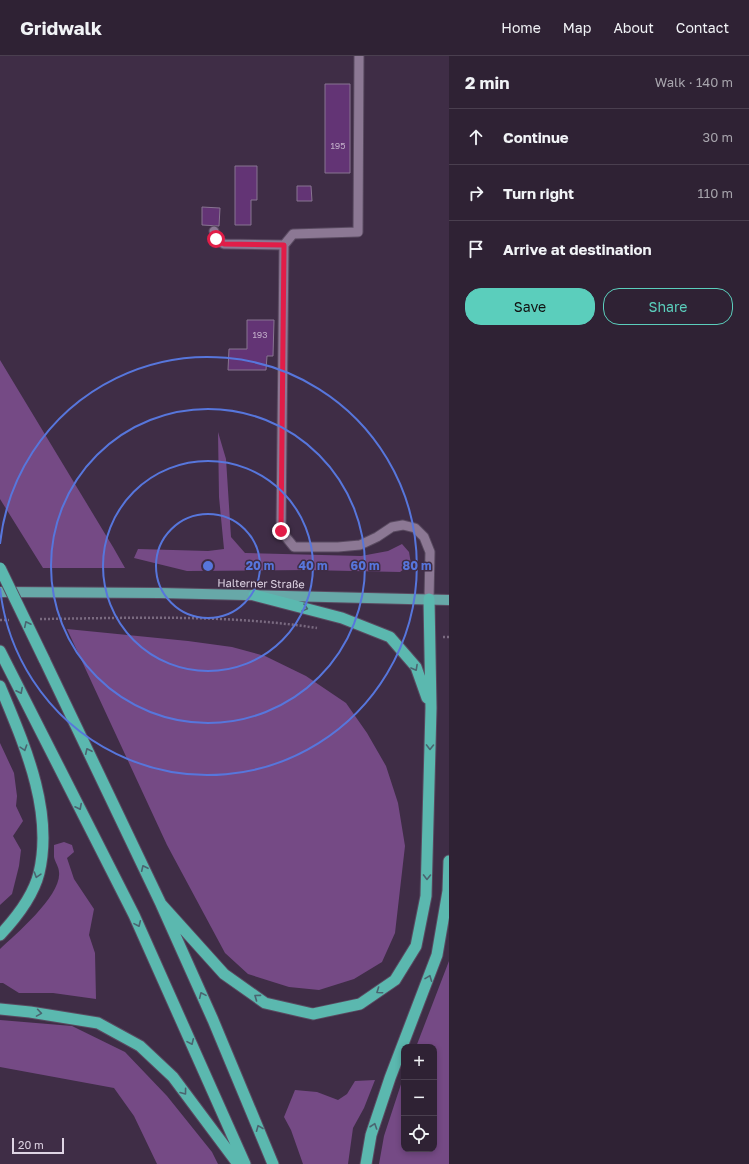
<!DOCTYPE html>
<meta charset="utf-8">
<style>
:root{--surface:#2f2234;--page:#3b2f40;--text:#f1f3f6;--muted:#a7a4ac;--line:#4a3f4f;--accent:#5bcebc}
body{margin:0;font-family:"Golos Text",sans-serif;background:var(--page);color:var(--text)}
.controls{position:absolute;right:12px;bottom:12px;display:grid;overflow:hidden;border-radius:8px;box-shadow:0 2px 6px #0003}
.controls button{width:36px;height:36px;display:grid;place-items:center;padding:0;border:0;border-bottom:1px solid var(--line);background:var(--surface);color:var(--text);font:20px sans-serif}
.scale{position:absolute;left:12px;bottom:10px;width:52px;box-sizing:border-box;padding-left:4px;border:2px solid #dfd4e4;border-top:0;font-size:11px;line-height:14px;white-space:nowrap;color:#dfd4e4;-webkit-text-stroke:3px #3f2d46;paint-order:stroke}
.stop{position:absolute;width:12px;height:12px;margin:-9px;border:3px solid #e11d48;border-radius:50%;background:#fff}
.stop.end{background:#e11d48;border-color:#fff;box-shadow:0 1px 4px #0008}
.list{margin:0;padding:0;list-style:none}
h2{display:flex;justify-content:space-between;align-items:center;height:52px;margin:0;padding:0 16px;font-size:17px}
h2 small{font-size:13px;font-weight:400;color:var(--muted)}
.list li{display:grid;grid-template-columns:26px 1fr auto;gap:12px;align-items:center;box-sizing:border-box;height:56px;padding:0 16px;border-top:1px solid var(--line)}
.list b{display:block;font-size:15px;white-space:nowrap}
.list em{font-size:13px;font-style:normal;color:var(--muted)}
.actions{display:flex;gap:8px;padding:12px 16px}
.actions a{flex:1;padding:9px 0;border:1px solid var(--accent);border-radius:16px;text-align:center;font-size:14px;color:var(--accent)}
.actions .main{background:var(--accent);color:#111}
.icon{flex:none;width:22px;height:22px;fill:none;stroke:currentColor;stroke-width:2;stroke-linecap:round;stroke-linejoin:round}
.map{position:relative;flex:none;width:449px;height:1108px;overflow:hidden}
header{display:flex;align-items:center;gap:24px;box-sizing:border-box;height:56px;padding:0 20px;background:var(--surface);border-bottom:1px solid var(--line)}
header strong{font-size:19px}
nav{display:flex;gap:22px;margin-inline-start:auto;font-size:14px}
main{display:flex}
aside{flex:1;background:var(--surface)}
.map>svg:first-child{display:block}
.green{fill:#754a85}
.building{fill:#633475;stroke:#887491}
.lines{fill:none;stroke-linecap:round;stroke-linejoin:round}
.service-casing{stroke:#594a60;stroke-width:11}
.primary-casing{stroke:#594a60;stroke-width:12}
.trunk-casing{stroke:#594a60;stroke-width:13}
.path{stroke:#7a6a80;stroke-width:2.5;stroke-dasharray:2 2;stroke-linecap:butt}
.service{stroke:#8c7894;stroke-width:9}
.primary{stroke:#67a8a8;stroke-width:10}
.trunk{stroke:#5bb8af;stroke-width:11}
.trunk-bridge-casing{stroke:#594a60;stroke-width:13;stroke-linecap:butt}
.trunk-bridge{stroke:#5bb8af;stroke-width:11}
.oneway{stroke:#4a6570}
.route{stroke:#e11d48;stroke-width:5}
.ring{fill:none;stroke:#5776dc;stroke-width:2}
.labels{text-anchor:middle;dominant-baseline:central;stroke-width:3;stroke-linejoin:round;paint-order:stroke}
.number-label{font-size:9px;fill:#c0acc8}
.street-label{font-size:11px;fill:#dfd4e4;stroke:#3f2d46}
.centre{fill:#5776dc;stroke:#3f2d46;stroke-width:2}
.ring-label{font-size:12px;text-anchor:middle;font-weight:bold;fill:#5776dc;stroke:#3f2d46;stroke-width:3;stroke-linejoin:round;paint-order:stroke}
</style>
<header>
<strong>Gridwalk</strong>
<nav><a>Home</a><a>Map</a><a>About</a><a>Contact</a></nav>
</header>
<main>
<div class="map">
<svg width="449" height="1108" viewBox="0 0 449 1108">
<rect width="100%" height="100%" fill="#3f2d46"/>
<path class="green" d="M0,304L113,491L125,512H43L0,443Z
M218,376L226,403L231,481L245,497L361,500L388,495L402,488L409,496L411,508L400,516L306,514L187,515L134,502L138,493L208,495L224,493L219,441Z
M67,573L188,585L232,591L265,600L306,620L346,647L367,677L386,710L398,747L405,790L395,877L382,906L354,923L319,934L289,931L248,918L225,897L167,789Z
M0,687L14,717L17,740L16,750L23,765L13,780L21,794L19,810L12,838L0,849Z
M64,786L72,789L74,796L67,802L74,823L94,853L89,879L95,897L96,943L53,937H19L3,927H0V893C16,878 62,839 59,816C59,811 55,806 54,801C54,797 54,793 54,789Z
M449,905V1108H379L384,1080L404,1019V1093H434V991H416Z
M0,964L72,970L125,996L167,1040L212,1096L218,1108H157L134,1060L114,1032L0,1011Z
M375,1024L364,1052L353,1072L348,1108H303L291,1074L284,1061L295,1034L317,1036L338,1044L347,1038L355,1025Z"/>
<path class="building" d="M325,28H350V117H325Z
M235,110H257V144H251V169H235Z
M297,130H311L312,145H297Z
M202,151L220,152L219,170L202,169Z
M247,264H274L273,300H267L266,314H228L229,293H247Z"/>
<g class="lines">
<g class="service-casing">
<path id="service" d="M359,0L358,176L293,178L284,189L281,475L294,491H338L360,489L377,481L392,471L403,469L415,472L424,481L430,496L429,543
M214,175L216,183L224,188L284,189"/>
</g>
<g class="primary-casing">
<path id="primary" d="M0,536L160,537L449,544"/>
</g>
<g class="trunk-casing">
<path id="trunk" d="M254,539L342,562L390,581L416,611L427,642
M0,595L134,859L245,1108
M44,603L161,848L213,964L273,1108
M0,630C24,688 54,754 39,817C33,841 16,862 0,879
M161,848L224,918L265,947L313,958L360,948L395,924L416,890L426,840L431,652L429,543
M0,953L30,956L98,967L140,990L173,1021L238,1108
M366,1108L371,1079L390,1022L437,899L448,835L449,805"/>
</g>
<path class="path" d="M40,563C133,562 225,558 317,572
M0,564H9
M443,581H449"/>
<use href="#service" class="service"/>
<use href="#primary" class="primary"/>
<use href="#trunk" class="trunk"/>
<g class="trunk-bridge-casing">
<path id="trunk-bridge" d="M0,512L44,603"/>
</g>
<use href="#trunk-bridge" class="trunk-bridge"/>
</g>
<defs><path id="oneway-chevron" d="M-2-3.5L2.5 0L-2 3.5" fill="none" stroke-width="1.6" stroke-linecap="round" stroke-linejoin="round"/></defs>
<g class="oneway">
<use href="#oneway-chevron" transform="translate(305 552) rotate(15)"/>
<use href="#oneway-chevron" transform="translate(27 568) rotate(-116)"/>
<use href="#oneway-chevron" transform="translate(415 612) rotate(61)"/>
<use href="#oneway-chevron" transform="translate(20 635) rotate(63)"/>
<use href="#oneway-chevron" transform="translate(430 691) rotate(91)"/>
<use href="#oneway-chevron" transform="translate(24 692) rotate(72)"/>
<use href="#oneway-chevron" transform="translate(88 695) rotate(-115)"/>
<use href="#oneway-chevron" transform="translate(79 751) rotate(63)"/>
<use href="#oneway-chevron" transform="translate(144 812) rotate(-115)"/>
<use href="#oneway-chevron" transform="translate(37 819) rotate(107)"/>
<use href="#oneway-chevron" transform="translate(427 821) rotate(91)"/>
<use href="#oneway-chevron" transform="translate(138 868) rotate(66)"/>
<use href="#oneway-chevron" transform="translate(429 922) rotate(-69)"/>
<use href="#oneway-chevron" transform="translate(379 935) rotate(145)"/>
<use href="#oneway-chevron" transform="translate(202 939) rotate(-114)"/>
<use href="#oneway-chevron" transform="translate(257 941) rotate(-144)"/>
<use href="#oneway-chevron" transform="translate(39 957) rotate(9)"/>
<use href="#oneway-chevron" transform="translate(191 986) rotate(66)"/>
<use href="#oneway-chevron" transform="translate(184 1036) rotate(53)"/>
<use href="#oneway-chevron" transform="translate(374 1070) rotate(-71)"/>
<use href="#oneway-chevron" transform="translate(259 1072) rotate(-112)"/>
</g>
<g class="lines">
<path class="route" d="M216,183L224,188L284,189L281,475"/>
</g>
<g class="ring">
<circle cx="208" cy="510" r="52"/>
<circle cx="208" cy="510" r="105"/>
<circle cx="208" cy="510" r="157"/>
<path d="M0 488A209 209 0 1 1 0 532"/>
</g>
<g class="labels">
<g class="number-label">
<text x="338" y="89">195</text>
<text x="260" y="278">193</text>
</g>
<g class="street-label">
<text transform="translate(261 527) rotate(1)">Halterner Straße</text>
</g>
</g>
<circle cx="208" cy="510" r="6" class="centre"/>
<g class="ring-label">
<text x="260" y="514">20 m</text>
<text x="313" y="514">40 m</text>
<text x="365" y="514">60 m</text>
<text x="417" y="514">80 m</text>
</g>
</svg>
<div class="controls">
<button>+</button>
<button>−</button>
<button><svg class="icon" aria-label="locate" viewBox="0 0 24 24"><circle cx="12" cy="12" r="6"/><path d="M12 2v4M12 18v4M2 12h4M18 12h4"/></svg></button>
</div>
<div class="scale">20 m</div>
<div class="stop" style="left:216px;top:183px"></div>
<div class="stop end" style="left:281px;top:475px"></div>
</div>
<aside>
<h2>2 min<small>Walk · 140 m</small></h2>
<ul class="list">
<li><svg class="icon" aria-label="ahead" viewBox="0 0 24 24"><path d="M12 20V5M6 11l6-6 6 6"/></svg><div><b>Continue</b></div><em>30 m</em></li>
<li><svg class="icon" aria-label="right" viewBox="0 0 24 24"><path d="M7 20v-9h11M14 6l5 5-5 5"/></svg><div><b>Turn right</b></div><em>110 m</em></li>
<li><svg class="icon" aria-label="arrive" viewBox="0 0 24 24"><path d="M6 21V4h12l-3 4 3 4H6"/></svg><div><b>Arrive at destination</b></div></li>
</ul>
<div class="actions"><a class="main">Save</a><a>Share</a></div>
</aside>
</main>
